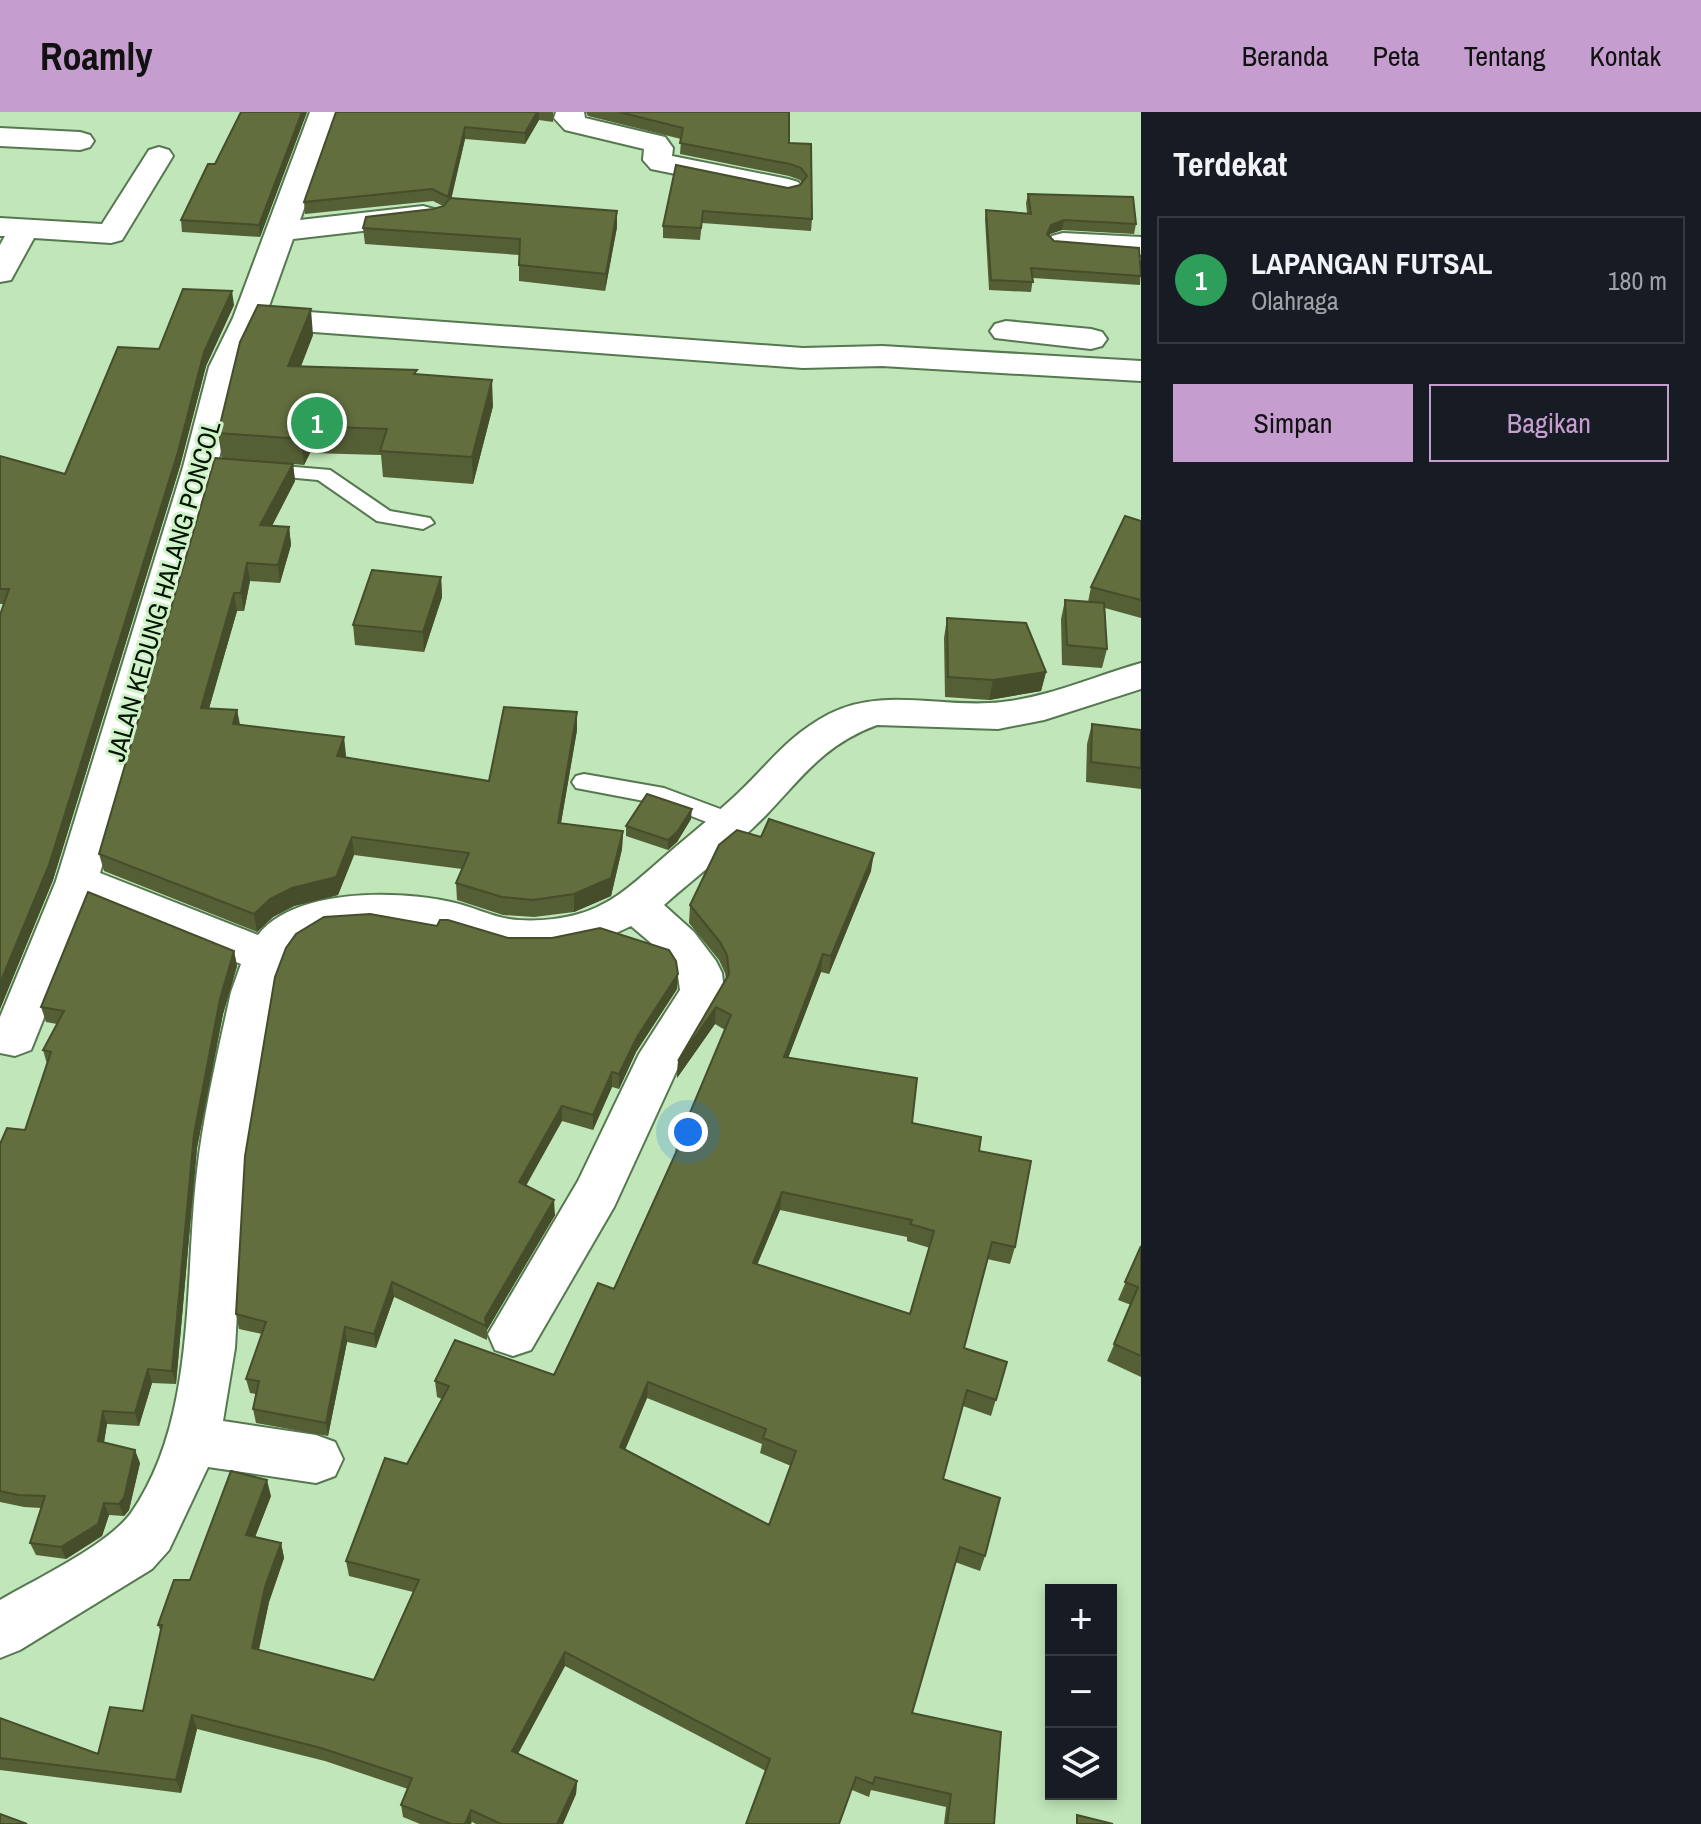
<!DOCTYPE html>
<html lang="id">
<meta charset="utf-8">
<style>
:root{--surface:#171b24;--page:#242831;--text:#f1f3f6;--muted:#9ea1a6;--line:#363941;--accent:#c59dcf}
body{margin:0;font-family:"Archivo Narrow",sans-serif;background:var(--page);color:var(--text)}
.controls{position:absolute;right:24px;bottom:24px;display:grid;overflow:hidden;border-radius:0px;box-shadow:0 4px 12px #0003}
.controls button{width:72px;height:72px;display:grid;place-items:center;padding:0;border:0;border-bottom:2px solid var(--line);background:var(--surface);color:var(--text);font:40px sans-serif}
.you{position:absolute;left:688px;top:1020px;width:28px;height:28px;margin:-20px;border:6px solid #fff;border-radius:50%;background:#1a73e8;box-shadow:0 0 0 12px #1a73e833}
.badge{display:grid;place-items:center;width:52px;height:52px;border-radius:50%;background:var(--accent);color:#fff;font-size:26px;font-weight:700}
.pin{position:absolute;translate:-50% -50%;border:4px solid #fff;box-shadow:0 2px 8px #0006}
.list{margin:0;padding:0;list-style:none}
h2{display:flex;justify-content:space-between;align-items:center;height:104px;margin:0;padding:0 32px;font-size:34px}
h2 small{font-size:26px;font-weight:400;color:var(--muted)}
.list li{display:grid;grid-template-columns:52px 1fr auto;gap:24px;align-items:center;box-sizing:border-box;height:128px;margin:0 16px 16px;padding:0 16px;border:2px solid var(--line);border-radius:0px}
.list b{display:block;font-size:30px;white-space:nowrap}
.list p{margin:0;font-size:26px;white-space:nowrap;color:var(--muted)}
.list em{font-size:26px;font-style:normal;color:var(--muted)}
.actions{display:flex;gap:16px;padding:24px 32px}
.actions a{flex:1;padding:18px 0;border:2px solid var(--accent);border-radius:0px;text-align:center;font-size:28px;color:var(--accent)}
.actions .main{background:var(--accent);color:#111}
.icon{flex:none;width:44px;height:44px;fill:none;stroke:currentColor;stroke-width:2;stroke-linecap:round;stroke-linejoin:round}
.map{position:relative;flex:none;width:1141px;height:1712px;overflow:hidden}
header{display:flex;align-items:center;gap:48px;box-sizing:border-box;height:112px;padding:0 40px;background:var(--accent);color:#111}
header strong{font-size:38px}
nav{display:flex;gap:44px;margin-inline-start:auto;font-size:28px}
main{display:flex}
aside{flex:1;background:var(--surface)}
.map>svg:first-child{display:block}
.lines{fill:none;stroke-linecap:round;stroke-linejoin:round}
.lane-casing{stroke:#567850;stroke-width:4}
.street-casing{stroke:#567850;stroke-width:4}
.lane{fill:#fff;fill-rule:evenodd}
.street{fill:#fff;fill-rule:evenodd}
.wall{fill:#545f35;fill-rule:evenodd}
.shaded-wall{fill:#454d2b}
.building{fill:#626e3e;stroke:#454d2b;stroke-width:2;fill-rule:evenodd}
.labels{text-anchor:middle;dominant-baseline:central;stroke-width:6;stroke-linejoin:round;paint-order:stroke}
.street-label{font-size:26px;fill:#041103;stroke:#cdf3c6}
</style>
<header>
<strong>Roamly</strong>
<nav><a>Beranda</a><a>Peta</a><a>Tentang</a><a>Kontak</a></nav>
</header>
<main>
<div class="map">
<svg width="1141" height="1712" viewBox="0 0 1141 1712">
<rect width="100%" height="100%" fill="#c0e6b9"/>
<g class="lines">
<g class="lane-casing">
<path id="lane" d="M260,352L330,358L390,399L430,406L434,411L423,417L377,409L318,368L253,362L250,358Z
M584,662L664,676L739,704L742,710L739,716L730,719L660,692L576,676L572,670L576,664Z"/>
</g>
<g class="street-casing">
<path id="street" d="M310,0H338L300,108L423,94L434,97L438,103L434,109L423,112L293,127L268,197L803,236L882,234L1141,249V269L882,254L803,256L260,216L241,255L217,355L100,761L258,823C294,776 398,778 451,790C471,794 490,804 509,807C530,810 555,808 575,803C608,795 632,773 656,752C682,729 709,708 734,685C769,653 784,626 829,602C884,574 943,597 1002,590C1049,585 1095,564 1141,551V577L1044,608L998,617L877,613C825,632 803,664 767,702C735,735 698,763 664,793L694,820L716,849L722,861L724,880L681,949L614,1095L531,1238L513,1244L495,1238L488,1222L578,1069L639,942L680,878L678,864L664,842L631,814L601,828L552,839H509L450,821L372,815L325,818L296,835L286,850L275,880L260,959L245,1059L235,1236L223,1309L316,1323L335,1330L343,1347L335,1364L316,1371L208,1355L169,1438L152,1457L20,1538L0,1546V1488C36,1467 108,1433 131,1401C197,1307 184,1169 197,1059C204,999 218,939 231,880L241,852L90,791L31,938L15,944L0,941V905L56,769L183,355L209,255L233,206Z
M556,0H584L585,6L665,25L673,36L672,44L788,67L798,70L803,76L798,82L788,85L651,57L643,48L644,37L565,18L554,6Z
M0,16L80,20L90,23L94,29L90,35L80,38L0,34Z
M159,35L169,38L173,44L122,128L111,131L34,126L11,168L0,170V133L5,124H0V106L102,112L149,38Z
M1063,121L1141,125V143L1052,136L1048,130L1052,124Z
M1006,209L1091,217L1102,220L1107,227L1102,234L1091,237L995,226L990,219L995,212Z"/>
</g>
<use href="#lane" class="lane"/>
<use href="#street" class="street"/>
</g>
<path class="wall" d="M307,0L260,125L182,120L181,108L215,52Z
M336,0H553V10L539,8L525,32L465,27L451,86L617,99V115L605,179L519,169V143L365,132L363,116L443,94L433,89L305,102L304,90Z
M586,0H789V31L811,32L812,107L811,119L702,111L700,128L663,126V114L676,53L788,76L800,73L802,71L800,68L789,64L680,42L681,27L588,4Z
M1028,82L1136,112L1134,122L1062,118L1050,122L1049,124L1054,129L1141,154L1140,173L1033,166L1031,180L989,178L985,107L986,98L1027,101L1026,91Z
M234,193L206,254L180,354L53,768L0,897V503L4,492H0V344L65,362L159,237Z
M313,223L301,254L417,263L493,294L473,372L383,365L381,343L310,341L304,353L293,352L295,369L272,414L289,415L291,433L280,471L250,469L244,499H237L209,596L237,598L240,612L346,643L345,645L489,669L577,618L561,711L623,719L622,737L611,784L574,800L534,805L503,803L457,788L456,771L462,757L354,743L338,783L294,794L273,805L257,820L104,759L99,742L222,347L218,321Z
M1141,409V506L1105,496L1107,537L1102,556L1062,553L1061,507L1065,488L1088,490L1091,475Z
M441,465L442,485L424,540L355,533L353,513Z
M947,506L1046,560L1041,579L989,588L945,585L944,526Z
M1092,612L1141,618V677L1086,670L1087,632Z
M691,707L677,730L668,738L626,724V714Z
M871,759L829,862L821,860L788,946L912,1011L979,1039L1015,1135L1010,1152L987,1147L964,1236L1007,1250L991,1304L963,1294L943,1367L985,1444L980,1459L955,1450L912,1601L994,1712H944L946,1695L871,1678L869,1685L852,1678L766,1659L565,1554L518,1642L577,1669L576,1682L563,1712H476L472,1710L471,1712H420L403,1705L401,1693L408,1677L325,1649L197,1617L181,1681L0,1658V1606L98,1642L143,1599L161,1520L158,1513L190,1468L271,1384L255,1425L281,1431L284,1446L269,1490L259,1538L374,1568L413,1480L349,1464L346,1449L407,1352L442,1287L437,1285L435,1269L554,1263L614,1177L675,1042L676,1034L725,918L715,912L677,966L678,949L726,867L725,861L719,848L689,811L690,793ZM780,1098L907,1125V1129L930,1136L910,1202L757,1152ZM647,1286L762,1332L760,1341L791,1354L769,1413L625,1337Z
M234,839L237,854L223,902L197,1036L176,1272L152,1271L139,1314L107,1312L104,1330L140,1351L129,1398L124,1404L109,1403L102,1424L66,1447L36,1443L30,1431L41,1396L24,1395L0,1390V1032L25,1018L47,952L43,938L57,912L46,910L41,895Z
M677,877L636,940L619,977L612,975L593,1018L562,1009L526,1074L555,1103L487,1218V1228L394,1185L376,1236L347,1230L328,1324L256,1311L253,1297L256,1282L250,1281L246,1267L262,1222L239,1217L236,1202Z
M1141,1134V1265L1107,1249L1131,1193L1118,1188Z"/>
<path class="shaded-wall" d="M302,0H307L260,125L259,113Z
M537,0H539V8L525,32V21Z
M465,15V27L449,97L448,85Z
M617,99V115L605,179L606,162Z
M1064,108L1062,118L1050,122L1046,132L1047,122L1051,113Z
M232,179L234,193L206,254L180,354L53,768L0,897V871L204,240Z
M311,197L313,223L291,280L288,254Z
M492,268L493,294L473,372L472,345Z
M307,314L310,341L304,353L301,327Z
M293,352L295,369L263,431L260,413Z
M289,415L291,433L280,471L278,453Z
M247,451L250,469L244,499L241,481Z
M441,465L442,485L424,540L423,520Z
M234,481L237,499L204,614L201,596Z
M1046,560L1041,579L989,588L993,568Z
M237,598L240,616L233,612Z
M577,600V618L558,728V711Z
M344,625L346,643L340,662L337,644Z
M692,697L691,707L677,730L668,738V728Z
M623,719L622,737L611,784L574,800V782Z
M352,725L354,743L338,783L294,794L273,805L257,820L254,802L270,787Z
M874,741L871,759L829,862L831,844Z
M234,839L237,854L223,902L197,1036L176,1272L172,1259L194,1022L220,887Z
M823,842L821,860L782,962L784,945Z
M678,862L677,877L636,940L619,977V962L637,925Z
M716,895L715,912L677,966L678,949Z
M612,960V975L593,1018V1003Z
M562,994V1009L519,1085V1070Z
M782,1080L780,1098L751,1168L753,1151Z
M554,1088L555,1103L487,1218L485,1206Z
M392,1170L394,1185L376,1236L374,1222Z
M345,1215L347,1230L328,1324L326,1311Z
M148,1257L152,1271L139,1314L135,1301Z
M648,1270L647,1286L620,1350V1335Z
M103,1299L107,1312L102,1342L98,1329Z
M135,1338L140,1351L129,1398L124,1404L119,1392Z
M267,1368L271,1384L250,1438L246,1423Z
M104,1391L109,1403L102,1424L66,1447L61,1435Z
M281,1431L284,1446L269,1490L256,1550L252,1536L265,1475Z
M565,1540V1554L512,1652V1639Z
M192,1603L197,1617L181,1681L176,1668Z
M577,1669L576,1682L563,1712H557Z
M471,1698V1712H465Z"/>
<path class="building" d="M241,0H302L259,113L181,108L208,52H215Z
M336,0H537L525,21L465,15L448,85L432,77L304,90Z
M619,0H789V31L811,32L812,107L703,99L701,116L663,114L676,53L788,76L800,73L807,64L801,56L790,52L680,31L683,16Z
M1028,82L1133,85L1136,112L1064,108L1051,113L1047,122L1054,129L1139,136L1141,164L1031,156L1033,170L991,168L986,98L1031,102Z
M450,86L617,99L606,162L519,153L520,127L363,116L366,105L433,97L444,94Z
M183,177L232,179L204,240L178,340L49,753L0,871V503L9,477H0V344L65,362L118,235L159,237Z
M258,193L311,197L288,254L417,258L414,262L492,268L472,345L380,339L387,317L307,314L301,327L218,321L240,230Z
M215,346L293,352L260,413L289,415L278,453L247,451L241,481H234L201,596L237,598L233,612L344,625L337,644L489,669L504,595L577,600L558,711L623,719L611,766L574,782L533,788L502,785L456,771L469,741L352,725L336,765L292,776L270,787L254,802L99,742Z
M1125,404L1141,409V488L1091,475Z
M372,458L441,465L423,520L353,513Z
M1065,488L1104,491L1107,537L1067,533Z
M947,506L1026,511L1046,560L993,568L948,565Z
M1092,612L1141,618V656L1091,650Z
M647,682L692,697L677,720L668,728L626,714Z
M769,707L874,741L831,844L823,842L784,945L917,966L912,1011L981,1025L979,1039L1031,1049L1015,1135L992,1130L964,1236L1007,1250L996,1288L967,1278L943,1367L1000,1386L985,1444L960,1435L912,1601L1001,1620L994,1712H947L951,1682L875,1665L873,1672L856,1665L839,1712H746L770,1647L565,1540L512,1639L577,1669L557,1712H501L471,1698L465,1712H451L401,1693L412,1666L321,1636L192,1603L176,1668L0,1646V1606L98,1642L110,1595L143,1599L162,1513H158L174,1468H190L231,1359L267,1368L246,1423L281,1431L265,1475L252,1536L374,1568L419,1468L346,1449L385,1346L407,1352L449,1274L435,1269L455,1228L554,1263L598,1171L614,1177L679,1034H676L731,903L716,895L678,949L729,862L727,843L720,830L690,793L719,733L737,718L761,725ZM782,1080L912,1108L910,1112L934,1119L910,1202L753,1151ZM648,1270L766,1317L763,1326L796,1339L769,1413L620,1335Z
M88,780L234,839L220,887L194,1022L172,1259L148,1257L135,1301L103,1299L98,1329L135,1338L124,1386L119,1392L104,1391L98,1412L61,1435L30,1431L45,1384L18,1383L0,1379V1032L7,1016L25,1018L51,940L43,938L64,899L41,895Z
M370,802L437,814L440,808H448L508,826H552L600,816L669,838L676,849L678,862L637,925L619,962L612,960L593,1003L562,994L519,1070L554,1088L485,1206L486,1214L392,1170L374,1222L345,1215L326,1311L253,1297L259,1269L246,1267L266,1210L236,1202L245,1044L275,865L286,836L296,822L324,805Z
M1141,1134V1244L1114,1232L1138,1175L1125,1170Z
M0,1702L27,1712H0Z
M1077,1703L1113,1712H1077Z"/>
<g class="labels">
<g class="street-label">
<text transform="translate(163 479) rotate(-74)">JALAN KEDUNG HALANG PONCOL</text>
</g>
</g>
</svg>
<div class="controls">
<button>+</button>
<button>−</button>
<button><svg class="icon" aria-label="layers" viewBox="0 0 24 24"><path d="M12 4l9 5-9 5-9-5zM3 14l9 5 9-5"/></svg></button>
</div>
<div class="you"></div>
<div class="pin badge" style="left:317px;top:311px;background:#2e9e5b">1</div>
</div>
<aside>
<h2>Terdekat<small></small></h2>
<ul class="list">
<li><span class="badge" style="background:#2e9e5b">1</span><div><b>LAPANGAN FUTSAL</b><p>Olahraga</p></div><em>180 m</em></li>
</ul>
<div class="actions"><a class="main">Simpan</a><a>Bagikan</a></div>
</aside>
</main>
